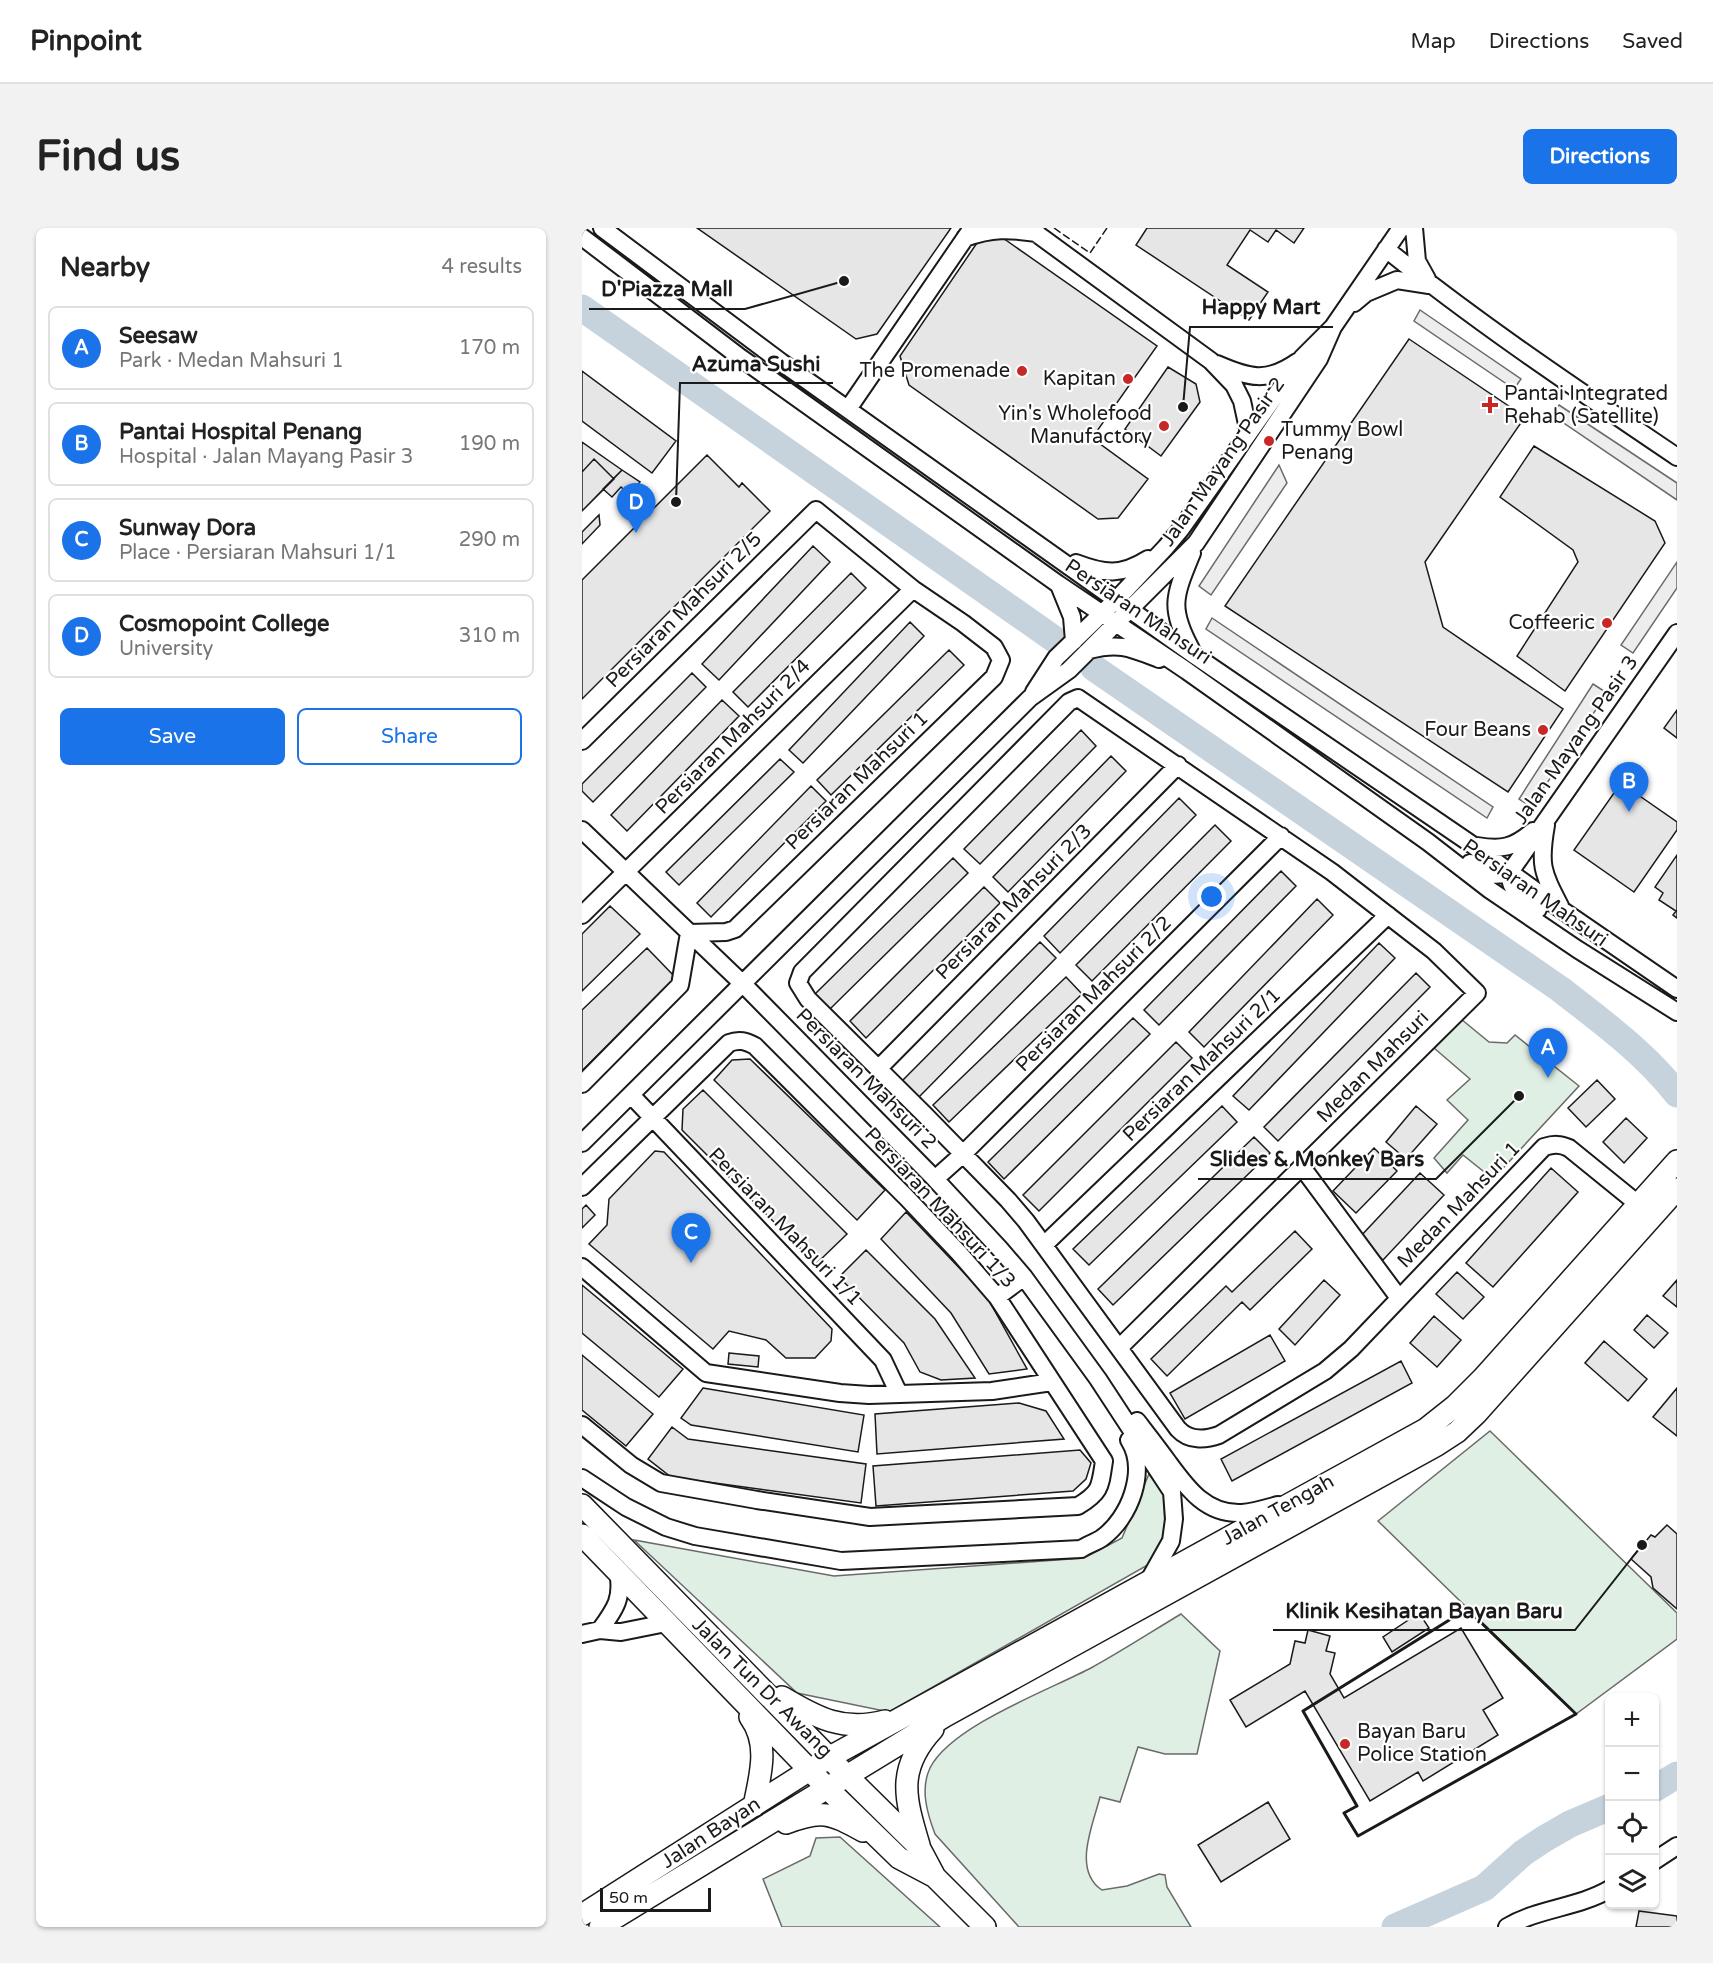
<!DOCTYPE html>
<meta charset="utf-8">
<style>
:root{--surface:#fff;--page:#f2f2f2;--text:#222;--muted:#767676;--line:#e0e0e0;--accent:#1a73e8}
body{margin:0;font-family:"Varela Round",sans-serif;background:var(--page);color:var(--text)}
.controls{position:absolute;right:18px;bottom:18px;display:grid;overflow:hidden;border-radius:9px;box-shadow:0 2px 4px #0004}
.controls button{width:54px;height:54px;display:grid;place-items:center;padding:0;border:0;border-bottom:2px solid var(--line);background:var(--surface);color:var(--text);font:30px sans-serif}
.scale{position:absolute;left:18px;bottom:15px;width:111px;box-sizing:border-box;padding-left:6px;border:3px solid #1a1a1a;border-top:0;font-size:16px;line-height:21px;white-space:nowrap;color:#1a1a1a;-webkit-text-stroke:4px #fff;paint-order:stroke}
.you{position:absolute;left:630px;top:669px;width:21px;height:21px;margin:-15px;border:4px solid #fff;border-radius:50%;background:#1a73e8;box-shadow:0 0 0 9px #1a73e833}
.badge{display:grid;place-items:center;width:39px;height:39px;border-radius:50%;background:var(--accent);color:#fff;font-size:20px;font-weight:700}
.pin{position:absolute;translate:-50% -50px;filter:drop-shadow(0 2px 3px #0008)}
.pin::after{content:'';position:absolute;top:32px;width:21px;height:18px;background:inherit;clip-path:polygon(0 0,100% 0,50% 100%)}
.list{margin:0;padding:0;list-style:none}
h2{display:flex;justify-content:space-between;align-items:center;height:78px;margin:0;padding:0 24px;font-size:26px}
h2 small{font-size:20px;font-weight:400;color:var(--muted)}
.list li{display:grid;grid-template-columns:39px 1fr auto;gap:18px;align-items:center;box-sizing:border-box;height:84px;margin:0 12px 12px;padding:0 12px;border:2px solid var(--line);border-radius:9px}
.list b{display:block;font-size:22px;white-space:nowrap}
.list p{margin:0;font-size:20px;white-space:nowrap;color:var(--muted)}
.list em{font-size:20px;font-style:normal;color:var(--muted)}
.actions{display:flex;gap:12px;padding:18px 24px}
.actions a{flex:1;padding:14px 0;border:2px solid var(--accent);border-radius:9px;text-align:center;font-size:21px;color:var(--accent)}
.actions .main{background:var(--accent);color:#fff}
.icon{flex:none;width:33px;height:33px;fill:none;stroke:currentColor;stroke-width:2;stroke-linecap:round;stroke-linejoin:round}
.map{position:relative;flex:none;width:1095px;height:1699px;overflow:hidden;border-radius:9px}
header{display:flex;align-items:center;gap:36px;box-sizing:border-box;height:84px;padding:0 30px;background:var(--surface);border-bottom:2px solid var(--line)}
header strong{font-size:28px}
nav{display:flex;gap:33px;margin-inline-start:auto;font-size:21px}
.intro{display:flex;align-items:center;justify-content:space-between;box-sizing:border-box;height:144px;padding:0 36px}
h1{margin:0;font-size:42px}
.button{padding:15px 27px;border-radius:9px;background:var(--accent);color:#fff;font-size:21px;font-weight:700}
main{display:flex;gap:36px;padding:0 36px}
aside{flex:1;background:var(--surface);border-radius:9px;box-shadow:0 2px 4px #0004}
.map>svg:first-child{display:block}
.green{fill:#e0efe3;stroke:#6a6a6a;stroke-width:1.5}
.parking{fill:#ededed;stroke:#6a6a6a;stroke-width:1.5}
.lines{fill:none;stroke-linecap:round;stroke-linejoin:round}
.river{stroke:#c6d2dc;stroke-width:27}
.building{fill:#e6e6e6;stroke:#1a1a1a;stroke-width:1.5}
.minor-casing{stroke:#1a1a1a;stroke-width:20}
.major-casing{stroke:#1a1a1a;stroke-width:24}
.minor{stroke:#fff;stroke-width:16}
.major{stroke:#fff;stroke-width:21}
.fence{stroke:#1a1a1a;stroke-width:1.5;stroke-dasharray:8 3;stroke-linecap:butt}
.wall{stroke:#1a1a1a;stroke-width:3}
.poi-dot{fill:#c62828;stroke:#fff;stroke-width:2}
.labels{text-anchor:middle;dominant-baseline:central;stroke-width:4.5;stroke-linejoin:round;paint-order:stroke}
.poi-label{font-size:20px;fill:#1a1a1a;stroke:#fff;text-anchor:end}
.street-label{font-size:20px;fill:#1a1a1a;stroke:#fff}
.leader{fill:none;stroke:#1a1a1a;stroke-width:2}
.callout-dot{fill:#1a1a1a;stroke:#fff;stroke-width:2}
.callout-label{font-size:21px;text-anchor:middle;font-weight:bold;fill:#1a1a1a;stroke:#fff;stroke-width:4.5;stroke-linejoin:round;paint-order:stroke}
</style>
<header>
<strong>Pinpoint</strong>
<nav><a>Map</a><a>Directions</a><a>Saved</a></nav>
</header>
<div class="intro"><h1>Find us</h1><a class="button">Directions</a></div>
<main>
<aside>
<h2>Nearby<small>4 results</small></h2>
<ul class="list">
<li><span class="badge">A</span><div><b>Seesaw</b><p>Park · Medan Mahsuri 1</p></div><em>170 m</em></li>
<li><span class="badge">B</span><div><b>Pantai Hospital Penang</b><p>Hospital · Jalan Mayang Pasir 3</p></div><em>190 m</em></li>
<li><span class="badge">C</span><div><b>Sunway Dora</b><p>Place · Persiaran Mahsuri 1/1</p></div><em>290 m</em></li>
<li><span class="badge">D</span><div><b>Cosmopoint College</b><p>University</p></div><em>310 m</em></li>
</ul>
<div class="actions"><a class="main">Save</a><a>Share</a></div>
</aside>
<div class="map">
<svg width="1095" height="1699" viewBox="0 0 1095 1699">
<rect width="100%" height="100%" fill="#fff"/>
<path class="green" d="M879,791L907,814L925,815L933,807L997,858L911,951L881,927L865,945L852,930L886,892L865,872L888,851L852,820Z
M908,1203L1095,1385V1411L994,1486L796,1293Z
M567,1246L582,1267L583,1303L571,1334L307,1484L215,1465L52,1312L252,1348L502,1330L540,1310Z
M599,1386L638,1423L615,1526H583L556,1519L538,1574L518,1569C511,1597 490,1642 520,1662L545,1658L577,1646L583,1647L585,1659L609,1699H437L353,1606C345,1585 338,1561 348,1540C369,1498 467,1462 509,1440C540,1423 569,1404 599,1386Z
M258,1609L358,1699H200L181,1651L228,1628L234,1610Z"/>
<path class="parking" d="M838,82L939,151L932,161L832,93Z
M977,177L1095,255V272L970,187Z
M697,237L705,255L629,367L617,358Z
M1095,334V360L1051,425L1039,417Z
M630,390L911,579L905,590L624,401Z
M1011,456L1025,465L949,579L937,571Z"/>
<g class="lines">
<path class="river" d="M0,80L472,411
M512,440L978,761C1019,793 1062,824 1095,866
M1072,1561L1095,1547
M813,1699L902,1660L941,1625L962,1611L988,1596L1028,1579"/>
</g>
<path class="building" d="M115,0H369L295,106L274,111Z
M565,0H722L712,15L694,2L686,14L668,2L645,37L686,64L667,92L554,17Z
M418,8L575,118L510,210L566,251L536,290L516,291L327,157L318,128L397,12Z
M827,111L943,189L843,334L861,399L981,481L926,564L643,378Z
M586,139L614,156L618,174L579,228L543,201Z
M0,143L94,213L70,245L0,193Z
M0,214L40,242L0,283Z
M952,218L1073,293L1083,315L983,463L935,428L996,334L991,322L918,269Z
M125,227L157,259L160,255L188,283L0,471V352Z
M12,231L32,251L0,283V244Z
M40,242L58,254L47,266L39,259L30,269L21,261Z
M17,287L18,297L0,316V304Z
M231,318L248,334L137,452L120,436Z
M269,345L284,360L166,479L151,464Z
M328,394L342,408L221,535L207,522Z
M367,422L382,437L249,567L235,552Z
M110,445L124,459L11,574L0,563V556Z
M140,472L157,488L45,603L29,587Z
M1095,482V510L1082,500Z
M499,502L514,518L398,636L382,621Z
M529,528L544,543L426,664L411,649Z
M198,531L212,544L97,657L84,644Z
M1039,555L1095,594V602L1052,664L992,622Z
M229,558L244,573L129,689L115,675Z
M597,570L614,587L478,725L462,708Z
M633,597L649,613L510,753L494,737Z
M1095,627V690L1091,687L1094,683L1077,672L1081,665L1073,659Z
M371,630L386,645L248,781L233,766Z
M699,643L714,658L577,797L562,782Z
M402,659L418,675L284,810L268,793Z
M735,671L751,687L622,819L607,804Z
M28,678L58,706L0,763V706Z
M458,714L474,730L337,869L320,853Z
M797,715L813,730L667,882L651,868Z
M65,720L94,750L0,843V782Z
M834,745L848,759L696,913L682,899Z
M484,749L500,766L367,894L351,877Z
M551,790L568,806L422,951L406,934Z
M594,814L610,830L457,983L441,967Z
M168,831L303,962L275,992L132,852L150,832Z
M1015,852L1033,871L1004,899L986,880Z
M121,862L265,1006L234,1036L100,902L101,881Z
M640,878L655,894L507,1037L491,1021Z
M834,878L855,896L824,931L804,914Z
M1044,890L1065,910L1042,935L1021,914Z
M672,909L688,925L531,1077L516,1061Z
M792,920L815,943L774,985L751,963Z
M73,923L82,924L250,1101L249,1113L233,1130H204L184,1112L147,1103L131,1121L7,1016L25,997L27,971Z
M969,940L996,964L911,1059L884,1035Z
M838,945L862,967L801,1032L777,1010Z
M4,977L13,987L0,1000V981Z
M324,984L405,1069L445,1141L407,1146L369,1085L299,1011Z
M713,1003L730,1021L668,1082L660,1074L585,1148L569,1131L644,1058L650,1064Z
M284,1022L353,1091L393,1150L359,1152L338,1144L322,1115L257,1049Z
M875,1044L902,1069L881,1091L854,1066Z
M742,1052L758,1067L713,1117L697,1101Z
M1095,1052V1079L1081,1068Z
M0,1057L101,1141L77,1169L0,1105Z
M1065,1087L1086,1105L1072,1120L1052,1102Z
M852,1088L879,1112L855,1139L828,1115Z
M688,1107L703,1133L603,1191L588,1165Z
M1022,1113L1065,1151L1046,1173L1003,1135Z
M147,1125L177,1128L176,1139L146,1136Z
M0,1127L71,1186L44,1218L0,1182Z
M819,1133L830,1155L650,1253L639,1231Z
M121,1160L282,1187L276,1224L109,1197L99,1190Z
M1095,1160V1208L1071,1189Z
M437,1175L464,1183L482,1211L295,1226L293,1186Z
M90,1199L106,1211L284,1236L279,1275L89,1249L66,1231Z
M498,1222L509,1235L504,1251L491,1263L294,1278L291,1238Z
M1085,1297L1095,1306V1381L1071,1360L1069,1349L1049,1331L1069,1307L1073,1309Z
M837,1385L847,1400L810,1424L801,1409Z
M879,1400L921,1470L901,1482L916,1507L841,1553L836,1544L788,1573L723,1463L664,1499L648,1472L708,1436L713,1413L723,1415L726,1402L748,1408L744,1423L753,1425L748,1446L762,1470Z
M686,1574L708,1611L639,1654L616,1617Z
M1057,1683L1095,1688V1699H1054Z"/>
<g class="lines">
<g class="minor-casing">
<path id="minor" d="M20,0L199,134L612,427L892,618L980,682L1095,761
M447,0L629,133L652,157L660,173L667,205
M832,0L835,33L845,51
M0,9L159,130L476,356L605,443L846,614L908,662L995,721L1095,784
M383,10C410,0 427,1 455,5
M804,21C897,96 996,162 1095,229
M772,75L784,65L815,52L847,57
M635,136C667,150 685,155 715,134
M266,181L390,0
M494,335C523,346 539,348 566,331
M477,357L490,389L492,413
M609,421C586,379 593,367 610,325
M507,422C538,414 549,420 577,431
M452,464L474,430L535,371L584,319L599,301L720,130L751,99L819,0
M0,513L234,282L331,361L381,395L412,419L419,432L412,449L153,701L144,704L107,705
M964,597C957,637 960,643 978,678
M0,602L161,756L353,951L418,1021L442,1049L516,1151L590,1264L592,1291L589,1313L566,1354
M895,618C920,622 931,620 951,603
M888,635C902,644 911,651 928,644
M928,644L1095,405
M928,644C926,663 942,671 956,681
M0,687L331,361
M297,840L596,537
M0,856L98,757L107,705
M49,867L301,1132L317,1166
M0,915L448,470L487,442L614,315L737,131L751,99
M720,939L817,1070
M353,951L381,926L699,608
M0,959L147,815C157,811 164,813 173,818L324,969L377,1025L415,1069L522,1233C518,1259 519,1264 496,1278L288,1289L175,1272L79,1255L49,1237L0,1197
M462,1017L806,687
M0,1039L124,1145L258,1165L287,1167L410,1163L470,1154
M415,1069L442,1049
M537,1120L895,765L852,723L750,644L496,470L487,474L220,744L216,755L226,771L342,886L426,972L444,993L596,1201C607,1213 623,1212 637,1207L743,1143L769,1121L962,919C972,916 978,916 987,920L1056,976
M555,1193C565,1206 576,1220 586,1234C605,1260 624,1287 660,1285C672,1284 685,1280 696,1277
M0,1250L44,1279L84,1299L113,1308L259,1333L499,1321C505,1317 514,1314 520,1310C548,1290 566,1242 547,1212
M18,1402C34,1380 41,1370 36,1343
M0,1406L18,1402L39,1404L84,1395
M1072,1633L1095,1618
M925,1699C957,1680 995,1680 1028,1661"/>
</g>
<g class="major-casing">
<path id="major" d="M0,1277L265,1548L337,1619L353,1649L403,1699
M0,1307L245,1560L317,1630L353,1649
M200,1469C235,1490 261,1504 303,1493
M168,1489C188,1516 178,1548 172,1578
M204,1595C240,1581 248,1585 281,1603
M337,1617C323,1570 314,1541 351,1501
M0,1687L248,1529L844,1201L873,1178L901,1150L1095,933
M18,1699L363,1488L855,1217L875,1204L894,1186L1095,961"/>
</g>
<use href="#minor" class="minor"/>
<use href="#major" class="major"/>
<path class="fence" d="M472,0L508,25L525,0"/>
<path class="wall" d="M885,1381L994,1486L776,1608L762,1585L775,1578L721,1483Z"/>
</g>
<g class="poi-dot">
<circle cx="440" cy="143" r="6"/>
<circle cx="546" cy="151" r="6"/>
<path d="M905 168h6v6h6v6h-6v6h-6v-6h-6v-6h6z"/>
<circle cx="582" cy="198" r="6"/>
<circle cx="687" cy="213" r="6"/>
<circle cx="1025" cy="395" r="6"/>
<circle cx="961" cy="502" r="6"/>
<circle cx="763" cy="1516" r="6"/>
</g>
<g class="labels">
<g class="poi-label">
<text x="428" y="143">The Promenade</text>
<text x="534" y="151">Kapitan</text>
<text x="922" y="166" text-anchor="start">Pantai Integrated<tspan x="922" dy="23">Rehab (Satellite)</tspan></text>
<text x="570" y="186">Yin's Wholefood<tspan x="570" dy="23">Manufactory</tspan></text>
<text x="699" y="202" text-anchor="start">Tummy Bowl<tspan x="699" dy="23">Penang</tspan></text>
<text x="1013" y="395">Coffeeric</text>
<text x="949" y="502">Four Beans</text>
<text x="775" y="1504" text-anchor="start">Bayan Baru<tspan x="775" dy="23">Police Station</tspan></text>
</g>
<g class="street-label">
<text transform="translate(641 234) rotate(-55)">Jalan Mayang Pasir 2</text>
<text transform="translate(102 382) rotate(-45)">Persiaran Mahsuri 2/5</text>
<text transform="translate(556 384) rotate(34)">Persiaran Mahsuri</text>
<text transform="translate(151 509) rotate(-45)">Persiaran Mahsuri 2/4</text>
<text transform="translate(994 512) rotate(-55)">Jalan Mayang Pasir 3</text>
<text transform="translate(275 553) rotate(-44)">Persiaran Mahsuri 1</text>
<text transform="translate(953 665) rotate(35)">Persiaran Mahsuri</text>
<text transform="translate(432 674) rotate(-45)">Persiaran Mahsuri 2/3</text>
<text transform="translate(512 766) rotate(-45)">Persiaran Mahsuri 2/2</text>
<text transform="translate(620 837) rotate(-44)">Persiaran Mahsuri 2/1</text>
<text transform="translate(791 839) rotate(-45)">Medan Mahsuri</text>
<text transform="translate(284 851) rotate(45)">Persiaran Mahsuri 2</text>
<text transform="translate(877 977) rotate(-46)">Medan Mahsuri 1</text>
<text transform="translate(358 980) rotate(47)">Persiaran Mahsuri 1/3</text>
<text transform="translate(203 999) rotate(46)">Persiaran Mahsuri 1/1</text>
<text transform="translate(696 1282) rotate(-29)">Jalan Tengah</text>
<text transform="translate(180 1460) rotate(45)">Jalan Tun Dr Awang</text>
<text transform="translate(129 1605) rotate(-33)">Jalan Bayan</text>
</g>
</g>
<path class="leader" d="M262 53L163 81H7M601 179L608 99H751M94 274L98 155H251M937 868L854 951H616M1060 1317L993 1402H691"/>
<g class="callout-dot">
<circle cx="262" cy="53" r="6"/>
<circle cx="601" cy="179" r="6"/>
<circle cx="94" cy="274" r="6"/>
<circle cx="937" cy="868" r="6"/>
<circle cx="1060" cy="1317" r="6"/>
</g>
<g class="callout-label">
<text x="85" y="68">D'Piazza Mall</text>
<text x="679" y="86">Happy Mart</text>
<text x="174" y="143">Azuma Sushi</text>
<text x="735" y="938">Slides &amp; Monkey Bars</text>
<text x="842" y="1390">Klinik Kesihatan Bayan Baru</text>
</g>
</svg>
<div class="controls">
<button>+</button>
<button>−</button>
<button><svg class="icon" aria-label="locate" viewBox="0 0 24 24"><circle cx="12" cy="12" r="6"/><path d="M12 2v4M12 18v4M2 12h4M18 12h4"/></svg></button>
<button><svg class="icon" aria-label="layers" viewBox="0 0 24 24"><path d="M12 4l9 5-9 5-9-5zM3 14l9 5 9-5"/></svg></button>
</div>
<div class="scale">50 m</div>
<div class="you"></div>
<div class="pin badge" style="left:966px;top:850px">A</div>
<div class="pin badge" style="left:1047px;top:584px">B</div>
<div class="pin badge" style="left:109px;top:1035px">C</div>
<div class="pin badge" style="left:54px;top:305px">D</div>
</div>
</main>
